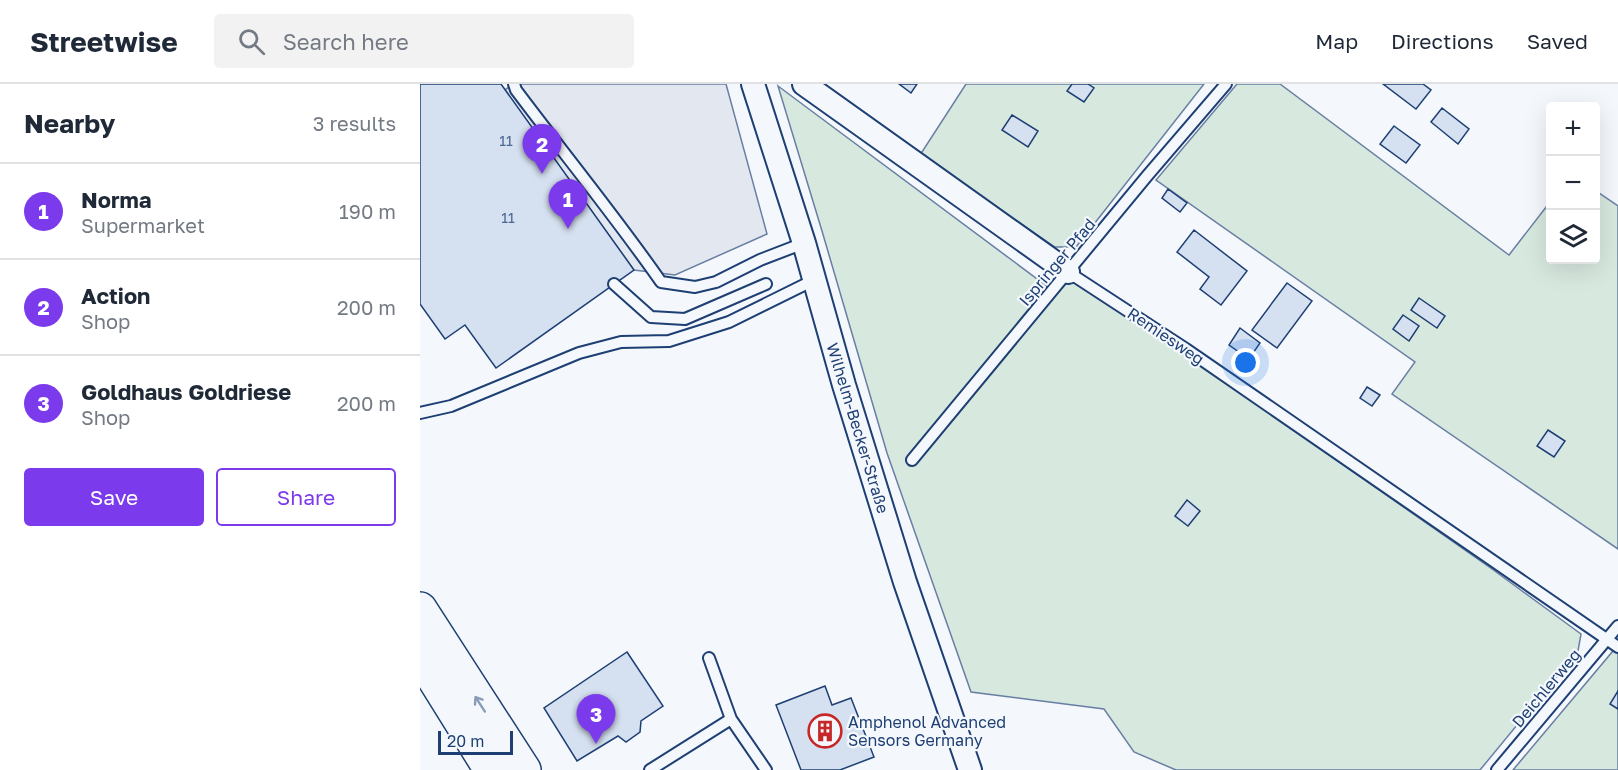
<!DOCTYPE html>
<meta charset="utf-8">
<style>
:root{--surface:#fff;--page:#f2f2f3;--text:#1f2937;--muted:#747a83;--line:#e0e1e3;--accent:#7c3aed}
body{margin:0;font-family:"Golos Text",sans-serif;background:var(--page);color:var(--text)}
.controls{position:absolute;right:18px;top:18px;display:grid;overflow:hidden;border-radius:6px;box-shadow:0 6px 24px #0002}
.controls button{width:54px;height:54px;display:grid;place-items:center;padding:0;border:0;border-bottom:2px solid var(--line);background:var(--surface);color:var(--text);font:30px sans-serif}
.scale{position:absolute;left:18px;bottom:15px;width:75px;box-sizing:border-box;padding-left:6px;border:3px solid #1d3f73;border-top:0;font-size:16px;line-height:21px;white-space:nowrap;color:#1d3f73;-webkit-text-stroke:4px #f4f7fb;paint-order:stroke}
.you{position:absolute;left:826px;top:279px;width:21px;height:21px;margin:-15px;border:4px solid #fff;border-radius:50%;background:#1a73e8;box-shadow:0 0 0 9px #1a73e833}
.badge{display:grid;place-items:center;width:39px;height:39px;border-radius:50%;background:var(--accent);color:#fff;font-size:20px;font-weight:700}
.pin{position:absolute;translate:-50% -50px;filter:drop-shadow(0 2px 3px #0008)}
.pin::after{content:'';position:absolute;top:32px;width:21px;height:18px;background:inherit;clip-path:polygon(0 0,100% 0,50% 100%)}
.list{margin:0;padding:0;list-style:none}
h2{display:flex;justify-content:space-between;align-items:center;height:78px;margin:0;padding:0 24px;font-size:26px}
h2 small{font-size:20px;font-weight:400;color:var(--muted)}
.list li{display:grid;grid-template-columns:39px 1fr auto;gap:18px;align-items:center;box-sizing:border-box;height:96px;padding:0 24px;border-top:2px solid var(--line)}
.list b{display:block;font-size:22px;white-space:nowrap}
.list p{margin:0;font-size:20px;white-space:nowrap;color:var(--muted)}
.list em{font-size:20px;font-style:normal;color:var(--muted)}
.actions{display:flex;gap:12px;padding:18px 24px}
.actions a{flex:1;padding:14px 0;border:2px solid var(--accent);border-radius:6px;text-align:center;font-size:21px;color:var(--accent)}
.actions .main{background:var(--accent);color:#fff}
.icon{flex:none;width:33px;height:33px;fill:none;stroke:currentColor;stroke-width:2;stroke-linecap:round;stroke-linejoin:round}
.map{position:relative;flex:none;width:1198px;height:686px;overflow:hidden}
header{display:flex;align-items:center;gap:36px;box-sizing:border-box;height:84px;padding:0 30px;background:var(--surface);border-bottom:2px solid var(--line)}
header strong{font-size:28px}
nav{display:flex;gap:33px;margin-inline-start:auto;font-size:21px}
.search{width:420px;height:54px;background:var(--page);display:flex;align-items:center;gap:15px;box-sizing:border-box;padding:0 21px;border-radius:6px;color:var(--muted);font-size:22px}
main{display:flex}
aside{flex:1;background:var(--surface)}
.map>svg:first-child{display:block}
.green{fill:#d7e8df;stroke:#687fa3;stroke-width:1.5}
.parking{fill:#e3e8f0;stroke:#687fa3;stroke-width:1.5}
.building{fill:#d5e0f0;stroke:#1d3f73;stroke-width:1.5}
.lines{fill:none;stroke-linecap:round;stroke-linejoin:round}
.lane-casing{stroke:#1d3f73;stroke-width:14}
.street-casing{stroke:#1d3f73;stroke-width:26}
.primary-casing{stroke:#1d3f73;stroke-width:36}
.lane{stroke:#f4f7fb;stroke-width:10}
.street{stroke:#f4f7fb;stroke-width:22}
.primary{stroke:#f4f7fb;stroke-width:33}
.oneway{stroke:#889bb7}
.labels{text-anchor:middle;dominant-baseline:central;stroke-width:4.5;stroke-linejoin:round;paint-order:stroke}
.number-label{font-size:14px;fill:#4b6792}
.street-label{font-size:16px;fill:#1d3f73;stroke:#f4f7fb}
.poi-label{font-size:16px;fill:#1d3f73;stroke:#f4f7fb;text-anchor:start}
</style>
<header>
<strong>Streetwise</strong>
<div class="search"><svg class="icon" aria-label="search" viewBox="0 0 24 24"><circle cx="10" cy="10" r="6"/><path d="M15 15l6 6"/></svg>Search here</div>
<nav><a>Map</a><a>Directions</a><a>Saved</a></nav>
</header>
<main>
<aside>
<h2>Nearby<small>3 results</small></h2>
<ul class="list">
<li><span class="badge">1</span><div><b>Norma</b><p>Supermarket</p></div><em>190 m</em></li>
<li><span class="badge">2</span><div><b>Action</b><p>Shop</p></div><em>200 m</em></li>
<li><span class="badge">3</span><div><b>Goldhaus Goldriese</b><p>Shop</p></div><em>200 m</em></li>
</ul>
<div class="actions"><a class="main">Save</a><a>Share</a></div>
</aside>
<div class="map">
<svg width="1198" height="686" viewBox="0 0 1198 686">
<rect width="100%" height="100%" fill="#f4f7fb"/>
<path class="green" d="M546,0H784L656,163H635L500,71Z
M817,0H860L1089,171L1130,118V176H1176V107L1198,122V465L972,310L995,278L736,96Z
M358,2L632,206L648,188L1072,485L1161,550L1158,567L1060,686H756L714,668L684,625L551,608L467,369L402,147Z
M1198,561V686H1093Z"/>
<path class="parking" d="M93,0H306L347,150L255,191L214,186L85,6Z"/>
<path class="building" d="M0,0H81L214,186L76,284L45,241L25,255L0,220Z
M479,0H497L491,9Z
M652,0H668L674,4L664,18L647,7Z
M963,0H1003L1011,6L996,25Z
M1022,24L1049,45L1038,60L1011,38Z
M592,31L618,47L608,63L582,46Z
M974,42L1000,61L986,79L960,60Z
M748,105L767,119L760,128L742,114Z
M774,146L827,187L801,221L780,205L789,193L757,168Z
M867,199L892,217L857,264L832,246Z
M999,214L1025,232L1017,244L991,226Z
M983,231L999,242L989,257L973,245Z
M820,244L840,259L829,275L809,261Z
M947,303L960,311L952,322L940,314Z
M1128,346L1145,357L1134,373L1117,362Z
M767,416L780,427L768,442L755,432Z
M207,568L243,622L221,637L220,648L206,658L198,652L157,677L124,624Z
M405,602L412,621L431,614L454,673L420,686H381L356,621Z
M1198,607V625L1190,620Z"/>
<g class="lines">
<g class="lane-casing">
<path id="lane" d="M94,0L96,6C144,70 195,132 241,198L275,203L296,198L340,176L384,159
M648,188L766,265L1198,563
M194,200L231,233L265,235L346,200
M0,329L31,322L159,269L201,258L249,257L309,238L394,196
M492,376L727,92L806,0
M289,574L311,635L346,686
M230,686L311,635
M1077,686L1198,542"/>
</g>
<g class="street-casing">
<path id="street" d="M333,0L384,159L424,301L485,498L550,686
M384,0L648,188"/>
</g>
<g class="primary-casing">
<path id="primary" d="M0,525L104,686
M0,572L71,686"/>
</g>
<use href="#lane" class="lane"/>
<use href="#street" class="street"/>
<use href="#primary" class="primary"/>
</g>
<defs><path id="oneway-shaft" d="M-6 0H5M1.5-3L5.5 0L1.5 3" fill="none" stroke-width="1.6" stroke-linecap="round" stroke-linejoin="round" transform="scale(1.5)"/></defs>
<use class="oneway" href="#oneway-shaft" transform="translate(60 620) rotate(-123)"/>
<defs>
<g id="building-ring" transform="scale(1.725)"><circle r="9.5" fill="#f4f7fb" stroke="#c62828" stroke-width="1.5"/><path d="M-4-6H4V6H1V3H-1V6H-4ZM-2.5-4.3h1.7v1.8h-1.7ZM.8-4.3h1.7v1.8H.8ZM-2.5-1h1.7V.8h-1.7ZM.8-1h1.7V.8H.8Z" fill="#c62828"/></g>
</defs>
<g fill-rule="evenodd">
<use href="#building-ring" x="405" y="647"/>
</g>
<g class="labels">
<g class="number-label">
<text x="86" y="56">11</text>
<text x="88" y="133">11</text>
</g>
<g class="street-label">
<text transform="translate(637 178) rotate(-50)">Ispringer Pfad</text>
<text transform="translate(746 252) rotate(34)">Remiesweg</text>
<text transform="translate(438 344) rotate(73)">Wilhelm-Becker-Straße</text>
<text transform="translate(1126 604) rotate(-50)">Deichlerweg</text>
</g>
<g class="poi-label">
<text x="428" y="638">Amphenol Advanced<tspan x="428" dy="18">Sensors Germany</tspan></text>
</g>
</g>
</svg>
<div class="controls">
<button>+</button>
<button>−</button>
<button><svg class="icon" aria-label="layers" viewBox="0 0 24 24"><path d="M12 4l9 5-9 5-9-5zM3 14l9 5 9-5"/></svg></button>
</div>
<div class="scale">20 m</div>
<div class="you"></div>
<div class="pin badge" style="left:148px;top:145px">1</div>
<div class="pin badge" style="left:122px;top:90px">2</div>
<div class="pin badge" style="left:176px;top:660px">3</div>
</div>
</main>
